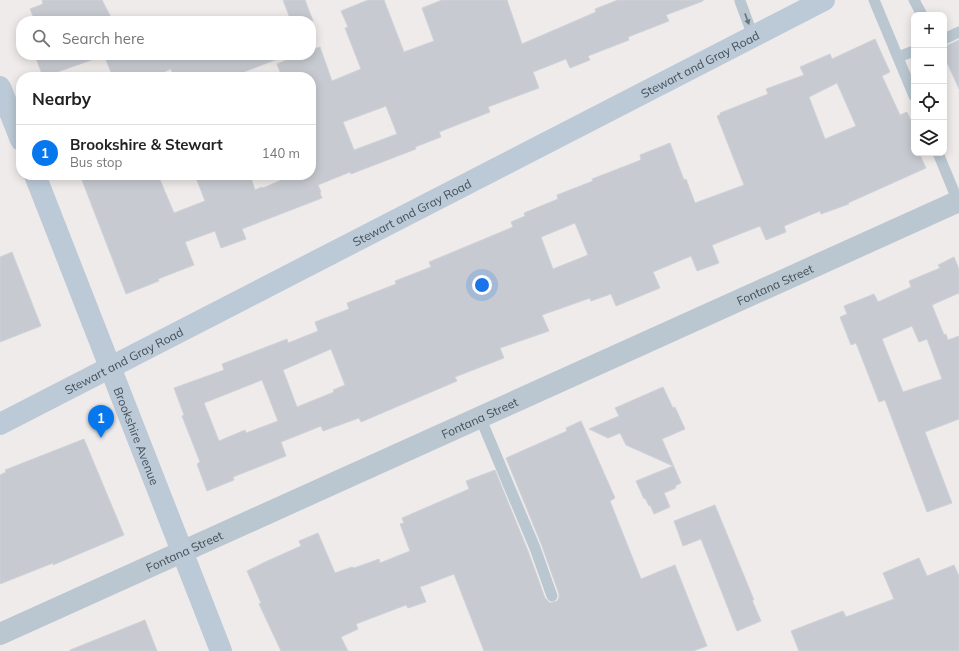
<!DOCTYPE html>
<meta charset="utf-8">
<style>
:root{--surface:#fff;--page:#f2f2f2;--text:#222;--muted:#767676;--line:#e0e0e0;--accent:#0777ed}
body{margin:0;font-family:Mulish,sans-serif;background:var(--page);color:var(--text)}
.controls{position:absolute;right:12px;top:12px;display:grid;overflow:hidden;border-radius:8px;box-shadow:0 2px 10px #0003}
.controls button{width:36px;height:36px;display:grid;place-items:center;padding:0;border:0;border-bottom:1px solid var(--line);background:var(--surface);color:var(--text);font:20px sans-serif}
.you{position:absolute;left:482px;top:285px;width:14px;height:14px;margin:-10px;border:3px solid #fff;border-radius:50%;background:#1a73e8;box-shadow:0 0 0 6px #1a73e833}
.badge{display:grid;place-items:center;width:26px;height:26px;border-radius:50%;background:var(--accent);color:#fff;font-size:13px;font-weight:700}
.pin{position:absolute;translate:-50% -33px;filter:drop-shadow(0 1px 2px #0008)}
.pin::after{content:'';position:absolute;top:21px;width:14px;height:12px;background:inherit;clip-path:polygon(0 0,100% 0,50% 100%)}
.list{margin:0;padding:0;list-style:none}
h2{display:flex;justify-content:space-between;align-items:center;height:52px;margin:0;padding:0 16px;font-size:17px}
h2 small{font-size:13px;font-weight:400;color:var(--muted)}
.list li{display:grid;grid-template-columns:26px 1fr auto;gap:12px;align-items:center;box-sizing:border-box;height:56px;padding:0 16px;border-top:1px solid var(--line)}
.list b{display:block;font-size:15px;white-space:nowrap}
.list p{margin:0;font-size:13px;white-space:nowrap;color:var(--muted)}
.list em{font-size:13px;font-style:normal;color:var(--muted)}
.icon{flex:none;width:22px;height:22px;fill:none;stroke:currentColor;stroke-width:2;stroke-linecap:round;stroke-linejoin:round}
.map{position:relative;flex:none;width:959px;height:651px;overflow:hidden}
.search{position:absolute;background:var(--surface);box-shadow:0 2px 10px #0003;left:16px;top:16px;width:300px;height:44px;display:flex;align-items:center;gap:10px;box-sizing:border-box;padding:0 14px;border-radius:16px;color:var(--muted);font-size:15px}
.panel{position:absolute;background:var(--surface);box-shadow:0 2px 10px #0003;left:16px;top:72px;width:300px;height:108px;border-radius:16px}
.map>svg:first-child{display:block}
.building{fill:#c7cbd1;stroke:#cfd2d8;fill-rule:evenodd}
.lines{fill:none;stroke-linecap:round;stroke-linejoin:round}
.lane{stroke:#bac7d0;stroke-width:11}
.street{stroke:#bac7d0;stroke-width:22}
.secondary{stroke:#bccad7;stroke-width:22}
.oneway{fill:#66747e}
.labels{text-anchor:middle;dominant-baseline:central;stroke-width:3;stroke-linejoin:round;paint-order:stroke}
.street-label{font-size:12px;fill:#42505b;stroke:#fff}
</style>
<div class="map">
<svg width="959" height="651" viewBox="0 0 959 651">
<rect width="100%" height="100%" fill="#efebeb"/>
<path class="building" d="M42,0H102L113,21H35L30,9L43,4Z
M283,0H305L313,21H291Z
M368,0H384L404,52L434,41L422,8L442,0H507L522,44L596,12L595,9L618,0H703V1L666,15L669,21L628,37L629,40L588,56L590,60L570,68L566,59L533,72L539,88L488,107L490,112L439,132L441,137L415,147L416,149L351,174L350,172L318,185L321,192L320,193L322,198L242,229L246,239L221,248L215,231L185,242L194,265L158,279L159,281L126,294L80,175H158L174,213L205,201L195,175H250L255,190L262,187L263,188L293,175H311V77H282L277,64L299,55H311V50L320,47L332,81L361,69L345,28L348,27L341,11ZM386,106L397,134L354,150L343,122Z
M875,39L890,72L882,76L900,115L907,112L914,128V153H919L926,168L848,203L849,204L821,214L820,211L784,226L786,232L766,240L760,226L712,245L719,263L697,271L691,256L653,272L660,288L616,306L611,294L591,301L590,298L542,315L549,331L500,348L504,358L455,377L457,381L361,422L359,418L323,431L321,426L281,442L286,456L233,477L234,480L207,491L197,464L200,462L182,416L184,415L174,388L224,370L222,364L287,339L288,343L318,331L315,322L349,309L347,303L396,284L395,281L431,267L429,262L513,227L511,222L525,216L524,213L558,199L557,195L593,181L592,179L641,160L640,155L670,143L684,180L686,179L695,203L744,185L717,116L720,115V113L768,94L766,89L804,75L800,67L830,54L832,59ZM837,83L856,126L825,139L809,97ZM575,223L588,255L553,269L541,237ZM331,349L345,385L333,390L334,392L297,407L283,370ZM262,380L278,421L246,433L245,430L219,441L204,403Z
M959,40V89L944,56V47Z
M35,55H100V57L43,77Z
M104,55H285V56L231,77H174L171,69L152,77H113Z
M12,252L41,326L0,342V257Z
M954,257L959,269V293L932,305L944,335L946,334L948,340L959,336V419L925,432L952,503L927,512L885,400L879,402L856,343L851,345L840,317L847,314L844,306L874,294L878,302L911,287L909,281L940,268L938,265ZM912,326L919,342L927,339L942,379L903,392L882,339Z
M663,387L673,408L675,407L685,429L662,439L681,483L675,486L676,488L664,493L670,507L654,514L650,505L649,506L645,498L644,499L636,481L673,466L626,445L620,433L608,438L589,429L619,416L615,408Z
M581,421L615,498L610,501L641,579L675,565L707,646L693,651H484L454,574L420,587L426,602L408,608L406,605L356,624L358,629L341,637L348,651H281L259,604L261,603L247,571L265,562L301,546L299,541L318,533L335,573L352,567L354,568L379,559L380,563L410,551L400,524L404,523L402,518L469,489L466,481L495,470L528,551L545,598L550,603L557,601L559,598V594L542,546L506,458L567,431L566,428Z
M84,439L124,535L53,565V563L0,584V475L6,472L5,470Z
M715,505L754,600H752L761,621L737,631L701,539L683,546L674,521Z
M919,558L927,576L954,565L959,576V651H799L791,631L843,611L846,617L894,599L883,573Z
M145,620L157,651H70V650Z"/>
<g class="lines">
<path class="lane" d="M874,0L914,96
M914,0L922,15
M740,1L753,36
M944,39L959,32
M898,57L914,51
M938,153L959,204
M480,417L535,548L552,596"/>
<path class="street" id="s1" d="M0,634L959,201"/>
<g class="secondary">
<path d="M0,87L21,140"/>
<path id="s2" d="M35,175L221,651"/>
<path id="s3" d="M0,424L824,0"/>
</g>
</g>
<defs><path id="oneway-solid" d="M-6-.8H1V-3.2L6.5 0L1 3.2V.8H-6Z"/></defs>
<use class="oneway" href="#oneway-solid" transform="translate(747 19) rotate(70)"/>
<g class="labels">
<g class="street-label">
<text stroke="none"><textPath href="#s3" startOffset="787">Stewart and Gray Road</textPath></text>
<text stroke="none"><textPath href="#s3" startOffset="463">Stewart and Gray Road</textPath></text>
<text stroke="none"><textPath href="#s1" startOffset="850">Fontana Street</textPath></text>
<text stroke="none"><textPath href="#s3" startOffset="139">Stewart and Gray Road</textPath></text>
<text stroke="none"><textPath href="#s1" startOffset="526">Fontana Street</textPath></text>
<text stroke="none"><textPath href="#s2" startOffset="280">Brookshire Avenue</textPath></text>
<text stroke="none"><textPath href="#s1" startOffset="202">Fontana Street</textPath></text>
</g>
</g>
</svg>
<div class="controls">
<button>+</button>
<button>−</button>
<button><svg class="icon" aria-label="locate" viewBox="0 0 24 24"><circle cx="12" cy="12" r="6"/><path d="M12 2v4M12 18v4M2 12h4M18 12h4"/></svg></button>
<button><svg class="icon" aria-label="layers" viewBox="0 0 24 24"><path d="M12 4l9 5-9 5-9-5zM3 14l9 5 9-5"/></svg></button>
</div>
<div class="you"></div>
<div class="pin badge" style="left:101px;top:438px">1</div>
<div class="search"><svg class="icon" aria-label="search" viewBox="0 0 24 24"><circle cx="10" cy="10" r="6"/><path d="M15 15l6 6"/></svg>Search here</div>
<section class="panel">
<h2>Nearby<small></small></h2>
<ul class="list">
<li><span class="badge">1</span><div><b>Brookshire &amp; Stewart</b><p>Bus stop</p></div><em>140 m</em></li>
</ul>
</section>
</div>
